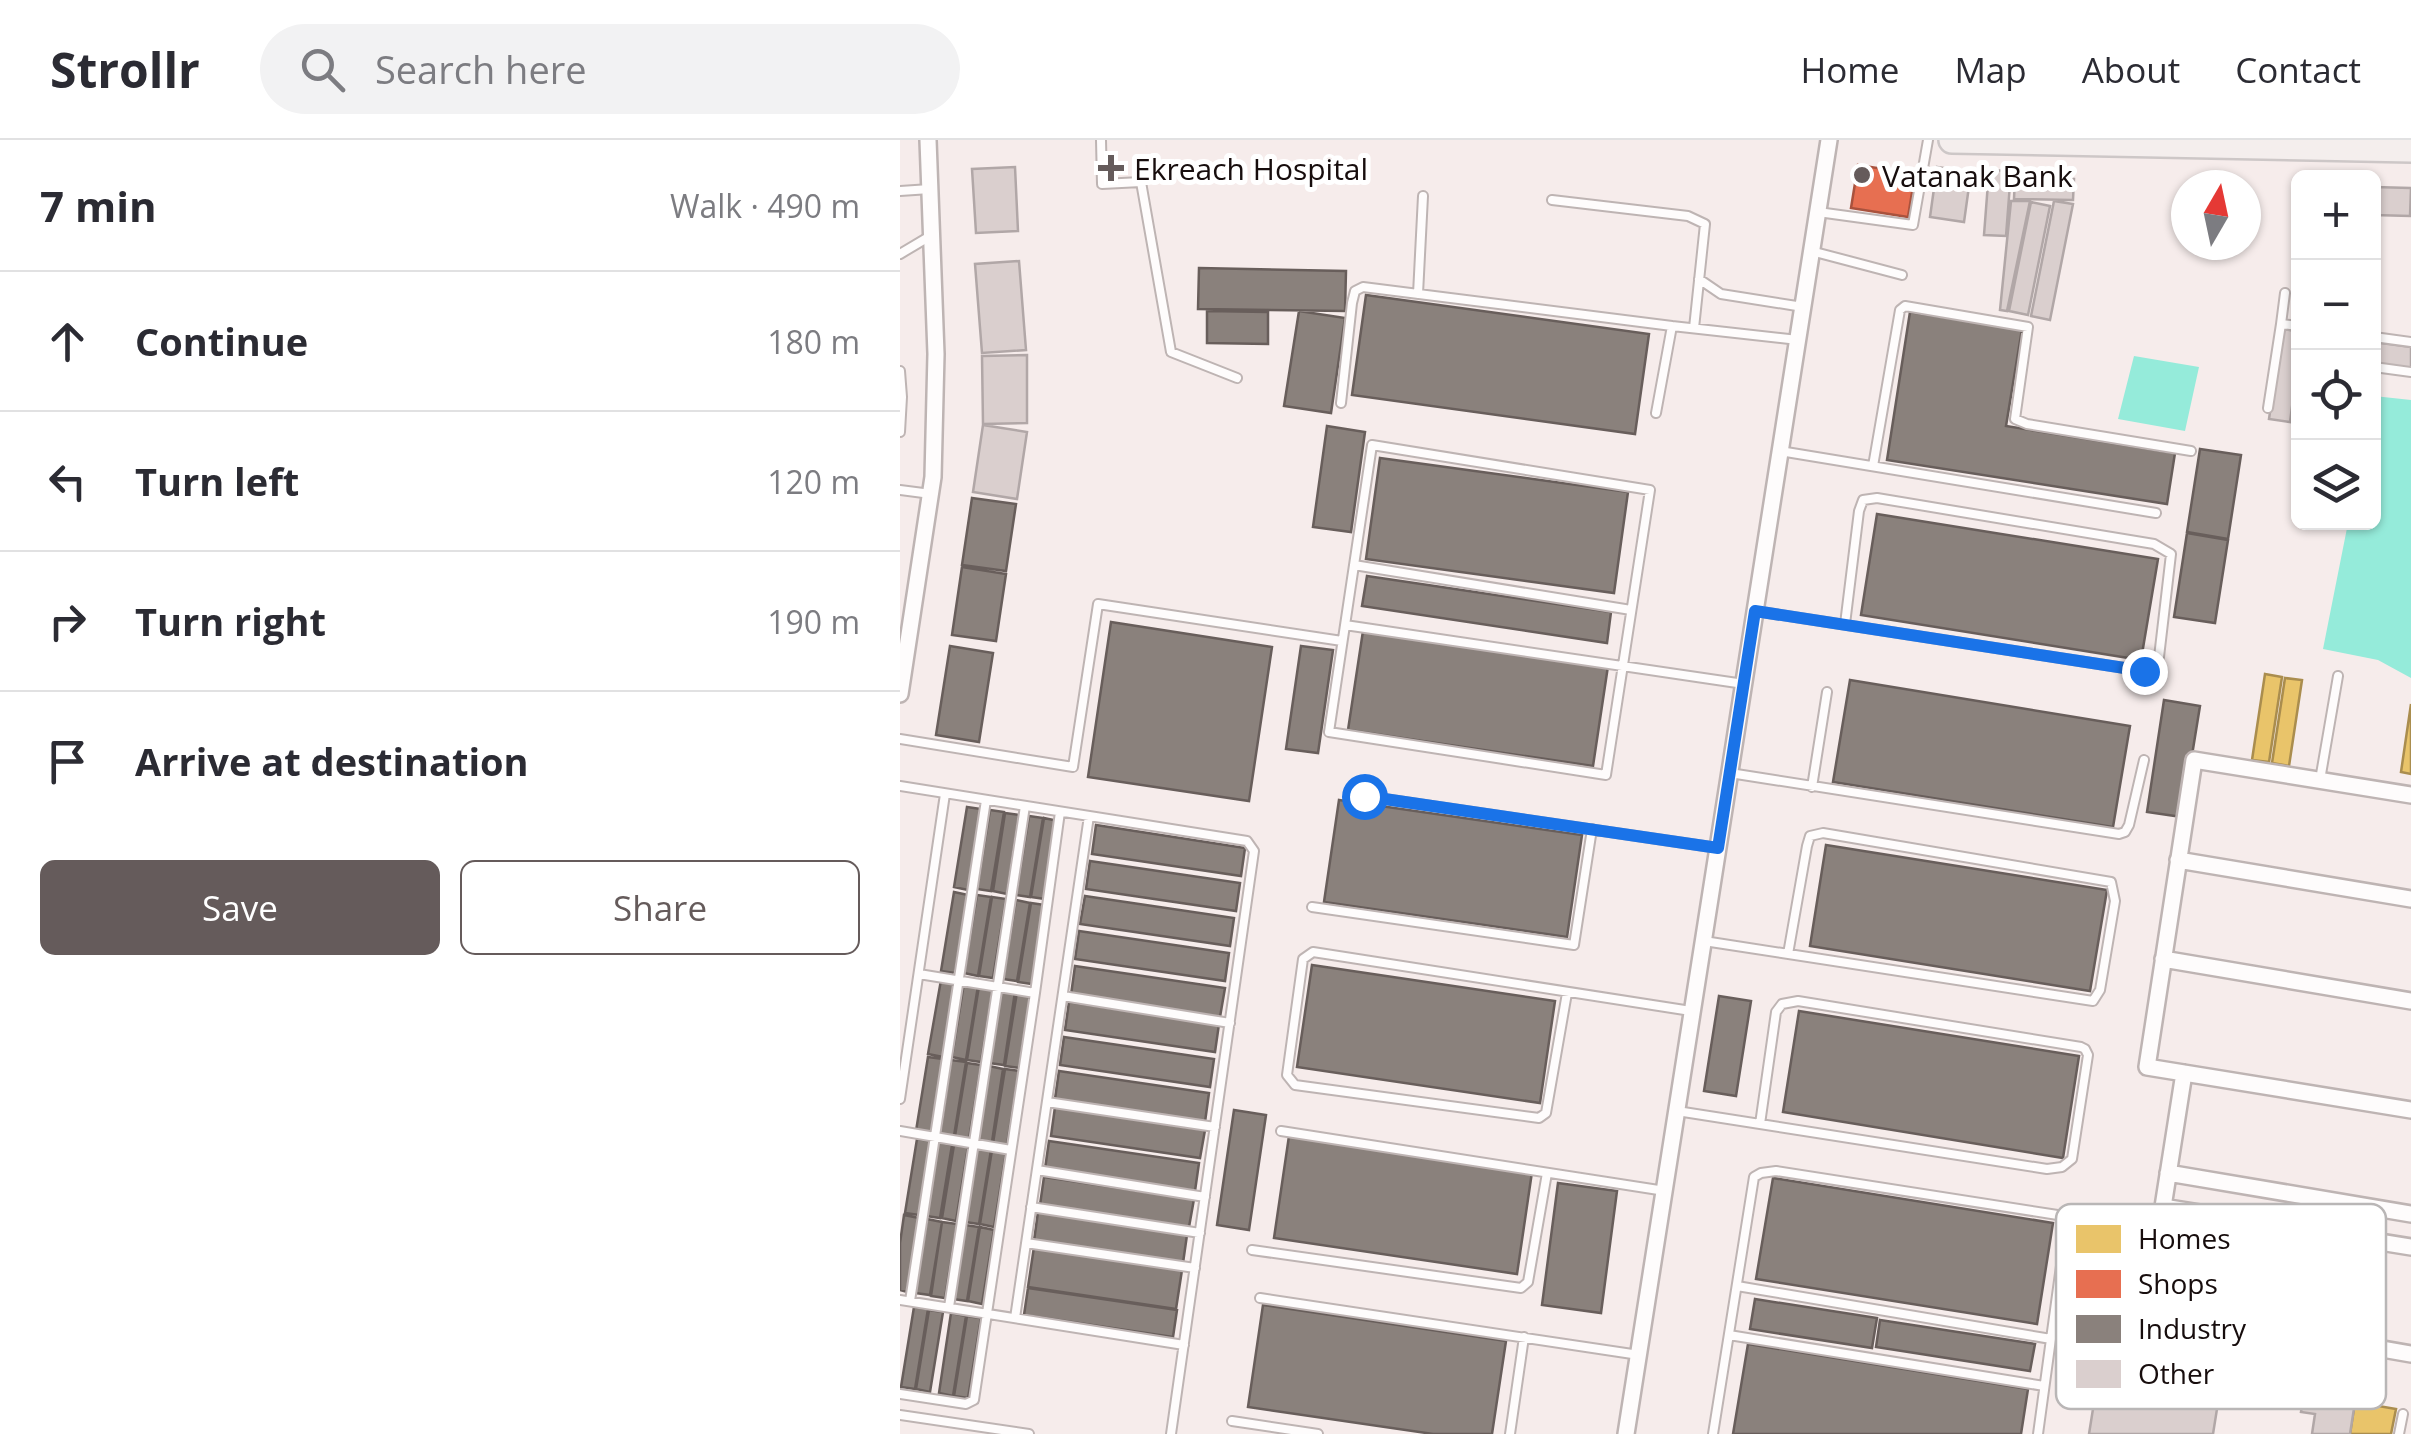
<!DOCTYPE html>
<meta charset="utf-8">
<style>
:root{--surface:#fff;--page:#f2f2f3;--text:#2b2b33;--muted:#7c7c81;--line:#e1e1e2;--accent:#655b5b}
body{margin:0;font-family:"Open Sans",sans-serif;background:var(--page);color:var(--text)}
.controls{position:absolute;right:30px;top:30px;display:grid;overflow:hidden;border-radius:15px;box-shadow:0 2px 8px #0004}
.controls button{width:90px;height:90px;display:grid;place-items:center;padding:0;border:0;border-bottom:2px solid var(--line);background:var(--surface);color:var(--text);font:50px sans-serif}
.compass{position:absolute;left:1271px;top:30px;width:90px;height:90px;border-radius:50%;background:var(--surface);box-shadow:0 2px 8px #0004;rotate:9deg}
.stop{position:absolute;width:30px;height:30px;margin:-22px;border:8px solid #1a73e8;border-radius:50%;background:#fff}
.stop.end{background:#1a73e8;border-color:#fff;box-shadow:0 2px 10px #0008}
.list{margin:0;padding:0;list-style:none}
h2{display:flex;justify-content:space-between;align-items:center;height:130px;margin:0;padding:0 40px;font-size:42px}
h2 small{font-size:32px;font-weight:400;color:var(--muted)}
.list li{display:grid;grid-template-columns:65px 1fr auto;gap:30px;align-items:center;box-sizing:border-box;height:140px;padding:0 40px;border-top:2px solid var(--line)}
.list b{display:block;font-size:38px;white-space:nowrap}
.list em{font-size:32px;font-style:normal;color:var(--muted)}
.actions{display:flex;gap:20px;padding:30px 40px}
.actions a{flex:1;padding:22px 0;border:2px solid var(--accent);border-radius:15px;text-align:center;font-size:35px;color:var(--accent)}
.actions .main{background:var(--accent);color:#fff}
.icon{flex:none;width:55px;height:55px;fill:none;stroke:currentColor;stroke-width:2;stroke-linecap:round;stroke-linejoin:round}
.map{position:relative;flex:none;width:1511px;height:1294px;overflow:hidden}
header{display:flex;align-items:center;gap:60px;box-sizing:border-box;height:140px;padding:0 50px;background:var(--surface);border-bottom:2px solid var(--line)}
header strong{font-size:48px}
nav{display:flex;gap:55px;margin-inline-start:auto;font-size:35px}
.search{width:700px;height:90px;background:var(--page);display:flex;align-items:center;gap:25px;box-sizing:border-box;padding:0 35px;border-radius:55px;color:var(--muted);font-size:38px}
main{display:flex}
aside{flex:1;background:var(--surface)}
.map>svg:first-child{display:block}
.water{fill:#95ebda}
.homes{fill:#e9c46a;stroke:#aa8d4e;stroke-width:2.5}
.shops{fill:#e76f51;stroke:#a9523d;stroke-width:2.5}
.industry{fill:#8a817c;stroke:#685e5b;stroke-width:2.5}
.building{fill:#dacfce;stroke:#b1a7a7;stroke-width:2.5}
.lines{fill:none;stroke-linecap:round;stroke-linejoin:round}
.lane-casing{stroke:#beb4b3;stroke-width:12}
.street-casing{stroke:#beb4b3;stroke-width:20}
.primary-casing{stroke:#cdc7c7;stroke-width:30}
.lane{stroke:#fefcfc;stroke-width:8}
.street{stroke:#fefcfc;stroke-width:15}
.primary{stroke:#f4eeed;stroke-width:25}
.route{stroke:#1a73e8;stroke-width:12}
.poi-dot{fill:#655b5b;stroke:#fff;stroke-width:4}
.labels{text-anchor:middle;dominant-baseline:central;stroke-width:10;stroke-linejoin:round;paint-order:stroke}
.poi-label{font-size:30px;fill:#170d0d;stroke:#fff;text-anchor:start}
.key{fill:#fff;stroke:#b9b6b6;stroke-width:2.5}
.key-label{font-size:28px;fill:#170d0d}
</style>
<header>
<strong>Strollr</strong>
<div class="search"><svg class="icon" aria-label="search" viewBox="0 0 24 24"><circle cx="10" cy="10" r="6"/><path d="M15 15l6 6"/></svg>Search here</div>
<nav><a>Home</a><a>Map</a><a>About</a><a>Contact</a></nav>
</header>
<main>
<aside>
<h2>7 min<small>Walk · 490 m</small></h2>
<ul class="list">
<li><svg class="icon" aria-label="ahead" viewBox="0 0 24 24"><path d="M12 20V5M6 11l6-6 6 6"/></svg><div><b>Continue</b></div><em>180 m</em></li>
<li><svg class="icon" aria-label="left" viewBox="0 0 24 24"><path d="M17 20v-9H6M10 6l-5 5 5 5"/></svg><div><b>Turn left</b></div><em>120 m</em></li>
<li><svg class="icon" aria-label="right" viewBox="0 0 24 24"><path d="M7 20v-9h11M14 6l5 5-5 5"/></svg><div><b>Turn right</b></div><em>190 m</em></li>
<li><svg class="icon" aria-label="arrive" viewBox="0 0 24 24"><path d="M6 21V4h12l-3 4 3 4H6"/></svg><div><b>Arrive at destination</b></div></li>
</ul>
<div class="actions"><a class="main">Save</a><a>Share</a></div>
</aside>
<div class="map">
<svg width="1511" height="1294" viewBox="0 0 1511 1294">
<rect width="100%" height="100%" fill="#f6eceb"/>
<path class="water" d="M1234,216L1299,227L1285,291L1218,279Z
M1474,256L1511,260V538L1478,520L1423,509L1448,383L1474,382Z"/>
<path class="homes" d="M1365,534L1382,537L1369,622L1352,620Z
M1385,538L1402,540L1389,626L1372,623Z
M1511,564V634L1501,632Z
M1455,1262L1496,1269L1491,1294H1450Z"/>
<path class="shops" d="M958,25L1015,34L1008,77L951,68Z"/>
<path class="industry" d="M299,128L446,131L445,171L298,169Z
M466,155L749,194L735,294L452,255Z
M307,171L368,172V204L307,203Z
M399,171L445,178L431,273L384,266Z
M1010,172L1122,189L1106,286L1275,313L1267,364L987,320Z
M427,286L465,292L451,392L413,387Z
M1300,309L1341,315L1328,399L1287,392Z
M480,318L728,352L714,453L466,419Z
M72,358L116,364L106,431L62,425Z
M977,374L1258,419L1241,520L961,475Z
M1287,393L1328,400L1315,483L1274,477Z
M62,427L106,434L96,501L52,495Z
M467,436L711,472L707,503L462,466Z
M211,482L372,507L349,661L188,637Z
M463,491L708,526L693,626L448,590Z
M50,506L93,513L79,602L36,595Z
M401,506L433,510L418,613L386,609Z
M950,540L1230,586L1213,687L933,642Z
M1264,560L1300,566L1282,677L1247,672Z
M439,660L682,695L667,797L424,762Z
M67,667L81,669L68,750L54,747Z
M90,670L104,672L91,751L77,749Z
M105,673L119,675L107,754L93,751Z
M129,676L143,678L130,757L116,755Z
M144,678L158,681L145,759L131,757Z
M196,685L345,708L341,736L192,714Z
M926,705L1207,750L1190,851L910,806Z
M190,721L340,743L336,771L186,749Z
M54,752L68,755L55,833L41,831Z
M77,755L91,757L78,836L64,833Z
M185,756L334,778L330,806L180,784Z
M92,757L106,759L93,838L79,836Z
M116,760L130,763L117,841L103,839Z
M131,763L145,765L132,844L118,842Z
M179,791L329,813L325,841L175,819Z
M412,825L655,861L640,963L397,927Z
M175,826L325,848L320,877L171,855Z
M41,840L55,843L43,917L28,914Z
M64,843L78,846L66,920L52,917Z
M79,846L93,848L81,922L67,920Z
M101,849L115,852L104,925L89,923Z
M117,852L131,854L119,928L105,926Z
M819,856L851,861L836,956L804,951Z
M169,862L319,884L315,912L165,890Z
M899,871L1179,916L1163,1018L883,972Z
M164,897L314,919L310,947L160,925Z
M28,917L43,919L31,993L16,991Z
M51,920L66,922L54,996L40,994Z
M67,923L81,925L69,999L55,996Z
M89,926L103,929L92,1002L77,1000Z
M105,929L119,931L107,1005L93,1003Z
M159,931L309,953L305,982L155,959Z
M155,967L305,990L300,1018L151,996Z
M334,970L366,975L349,1090L317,1085Z
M389,996L632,1032L617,1134L374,1098Z
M17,999L31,1001L19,1075L5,1073Z
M149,1001L299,1023L295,1051L145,1029Z
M38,1002L52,1005L40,1078L26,1076Z
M54,1005L68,1007L56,1081L42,1078Z
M77,1008L91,1010L79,1084L65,1082Z
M92,1010L106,1013L94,1087L80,1084Z
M144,1037L294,1059L289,1087L140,1065Z
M873,1038L1153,1083L1137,1184L856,1139Z
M658,1043L717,1051L701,1173L642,1165Z
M138,1072L287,1095L283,1123L134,1101Z
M4,1075L19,1078L7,1152L0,1150V1103Z
M27,1079L42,1082L30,1155L15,1153Z
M42,1082L57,1084L45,1158L31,1156Z
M65,1085L79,1087L67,1161L53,1159Z
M80,1087L94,1090L82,1164L68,1161Z
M134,1107L282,1130L276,1169L128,1147Z
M128,1148L277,1170L273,1197L124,1175Z
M855,1159L977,1178L972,1208L850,1189Z
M363,1165L606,1201L592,1294H533L348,1267Z
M14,1167L28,1169L15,1249L1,1247Z
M29,1170L43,1172L30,1252L16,1249Z
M51,1173L66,1176L53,1256L39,1253Z
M67,1176L81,1178L68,1258L54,1256Z
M980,1180L1135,1204L1130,1231L976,1207Z
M848,1204L1128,1249L1121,1294H833Z"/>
<path class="building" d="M115,27L118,91L76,93L72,29Z
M1037,27L1071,32L1064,82L1030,77Z
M1089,30L1111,31L1106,96L1084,95Z
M1115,37L1174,39L1173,60L1114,59Z
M1474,47L1511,48L1510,76L1474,75Z
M1111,61H1130L1107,171L1100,170Z
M1154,61L1173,64L1150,180L1131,176Z
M1131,62L1150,66L1128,175L1109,171Z
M119,121L126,210L82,213L75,124Z
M1382,189L1398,191V222L1390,282L1369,279Z
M1474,202L1511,207V229L1474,223Z
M127,215V283L83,284L82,216Z
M83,285L127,292L117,359L73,352Z
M1200,1225L1321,1244L1313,1294H1189Z
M1404,1253L1455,1262L1450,1294H1412L1415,1274L1401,1272Z"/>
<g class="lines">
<g class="lane-casing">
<path id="lane" d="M201,0L202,44L241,42L271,212L337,238
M0,51L30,49
M652,60L788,76L805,84L794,188
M918,72L1013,85L1028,0
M911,111L1002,135
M0,114L32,95
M799,139L821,154L903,167
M1385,153L1381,184L1398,186
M518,154L523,56
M1474,197L1511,202
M1474,227L1511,232
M0,231L2,257L0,292
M441,263L452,163L455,151L463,147L772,186
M1368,268L1381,184
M756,273L772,186L898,200
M472,305L750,350L706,635L429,592Z
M880,311L1256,373
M973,326L1000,170L1005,166L1128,187L1115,279L1127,284L1291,311
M0,350L31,354
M454,425L731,470
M855,471L1244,531L1253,528L1259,517L1271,414L1254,404L977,358L963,360L959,371L945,484
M445,485L844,544
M0,599L173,627L198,464L442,501
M830,633L1219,694L1225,692L1229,685L1244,620
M1420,640L1438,536
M0,646L347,701L354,711L271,1294
M912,647L927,552
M464,656L818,708
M412,767L674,805L692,689
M804,801L1193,861L1200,850L1215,761L1211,742L923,693L910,696L907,706L888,814
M19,834L135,853
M667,853L646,973L639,978L395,945L387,935L403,819L413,812L791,871
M163,856L330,883
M0,959L45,654
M147,962L315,987
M777,971L1147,1029L1162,1027L1172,1019L1188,915L1185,909L1181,907L898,861L882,864L876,872L860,984
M0,991L111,1010
M381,991L765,1051
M137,1030L305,1057
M131,1067L300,1093
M126,1103L295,1128
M352,1110L621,1148L628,1142L647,1033
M837,1146L1151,1199
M360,1158L739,1215
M0,1160L284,1205
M10,1161L86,660
M49,1167L125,666
M115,1178L189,676
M829,1195L1144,1246
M0,1254L66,1264L74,1260L135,853L160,672
M0,1275L129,1294
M332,1281L418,1294
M610,1294L624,1197
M813,1294L854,1037L861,1033L876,1031L1164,1076L1167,1082L1138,1294
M1499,1294L1503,1274"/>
</g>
<g class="street-casing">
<path id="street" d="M0,554L33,337L36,214L28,0
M1511,655L1294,620L1247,927L1511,970
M1278,720L1511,759
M1263,819L1511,861
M1268,1033L1511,1074
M1263,1067L1511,1107
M1247,1168L1511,1214
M1413,1197L1428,1094
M1241,1207L1284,933
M726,1294L929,0"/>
</g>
<g class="primary-casing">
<path id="primary" d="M1052,0L1511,9"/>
</g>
<use href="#lane" class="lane"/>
<use href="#street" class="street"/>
<use href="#primary" class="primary"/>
</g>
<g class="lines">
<path class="route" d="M464,656L818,708L855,471L1244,531"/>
</g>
<g class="poi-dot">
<path d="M206 13h10v10h10v10h-10v10h-10v-10h-10v-10h10z"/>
<circle cx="962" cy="35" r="10"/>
</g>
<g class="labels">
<g class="poi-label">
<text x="234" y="28">Ekreach Hospital</text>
<text x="982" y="35">Vatanak Bank</text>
</g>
</g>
<rect x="1156" y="1064" width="330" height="205" rx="15" class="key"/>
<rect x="1176" y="1085" width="45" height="28" fill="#e9c46a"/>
<rect x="1176" y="1130" width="45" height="28" fill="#e76f51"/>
<rect x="1176" y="1175" width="45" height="28" fill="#8a817c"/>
<rect x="1176" y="1220" width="45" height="28" fill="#dacfce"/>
<g class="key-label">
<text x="1238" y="1109">Homes</text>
<text x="1238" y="1154">Shops</text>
<text x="1238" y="1199">Industry</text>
<text x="1238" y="1244">Other</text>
</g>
</svg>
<div class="controls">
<button>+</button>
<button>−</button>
<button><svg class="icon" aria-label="locate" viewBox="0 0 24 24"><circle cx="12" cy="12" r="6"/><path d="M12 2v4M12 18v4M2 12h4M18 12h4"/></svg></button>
<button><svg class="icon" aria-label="layers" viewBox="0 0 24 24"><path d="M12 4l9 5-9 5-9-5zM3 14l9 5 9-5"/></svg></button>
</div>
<svg class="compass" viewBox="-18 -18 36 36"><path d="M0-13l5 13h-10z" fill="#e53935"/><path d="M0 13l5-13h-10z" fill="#7c7c81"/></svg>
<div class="stop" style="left:464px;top:656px"></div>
<div class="stop end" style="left:1244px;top:531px"></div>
</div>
</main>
